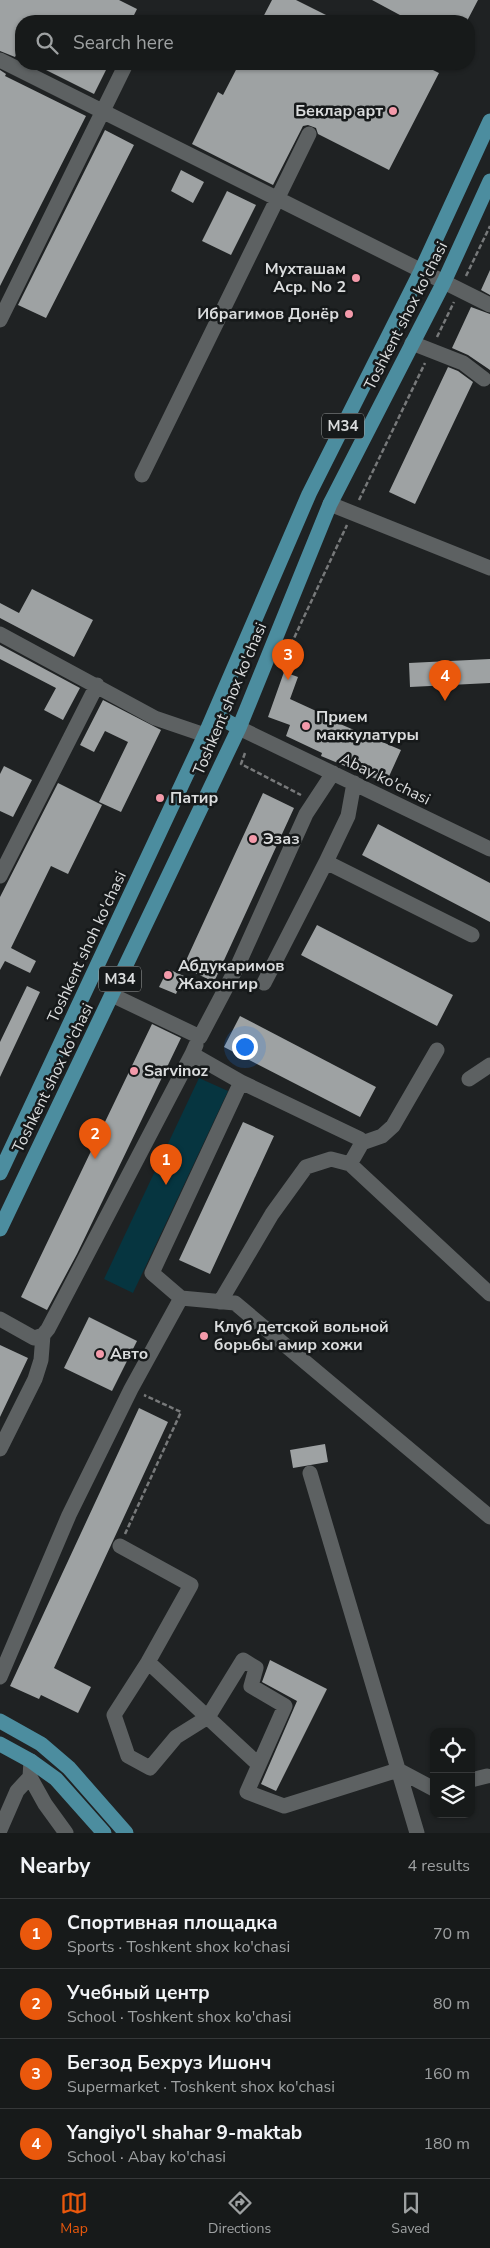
<!DOCTYPE html>
<meta charset="utf-8">
<style>
:root{--surface:#171a1a;--page:#242727;--text:#f1f3f6;--muted:#9ea1a2;--line:#363839;--accent:#ea580c}
body{margin:0;font-family:"Nunito Sans",sans-serif;background:var(--page);color:var(--text)}
.controls{position:absolute;right:15px;bottom:15px;display:grid;overflow:hidden;border-radius:10px;box-shadow:0 1px 4px #0004}
.controls button{width:45px;height:45px;display:grid;place-items:center;padding:0;border:0;border-bottom:1px solid var(--line);background:var(--surface);color:var(--text);font:25px sans-serif}
.you{position:absolute;left:244px;top:1046px;width:18px;height:18px;margin:-12px;border:4px solid #fff;border-radius:50%;background:#1a73e8;box-shadow:0 0 0 8px #1a73e833}
.badge{display:grid;place-items:center;width:32px;height:32px;border-radius:50%;background:var(--accent);color:#fff;font-size:16px;font-weight:700}
.pin{position:absolute;translate:-50% -41px;filter:drop-shadow(0 1px 2px #0008)}
.pin::after{content:'';position:absolute;top:26px;width:18px;height:15px;background:inherit;clip-path:polygon(0 0,100% 0,50% 100%)}
.list{margin:0;padding:0;list-style:none}
h2{display:flex;justify-content:space-between;align-items:center;height:65px;margin:0;padding:0 20px;font-size:21px}
h2 small{font-size:16px;font-weight:400;color:var(--muted)}
.list li{display:grid;grid-template-columns:32px 1fr auto;gap:15px;align-items:center;box-sizing:border-box;height:70px;padding:0 20px;border-top:1px solid var(--line)}
.list b{display:block;font-size:19px;white-space:nowrap}
.list p{margin:0;font-size:16px;white-space:nowrap;color:var(--muted)}
.list em{font-size:16px;font-style:normal;color:var(--muted)}
.icon{flex:none;width:28px;height:28px;fill:none;stroke:currentColor;stroke-width:2;stroke-linecap:round;stroke-linejoin:round}
.map{position:relative;flex:none;width:490px;height:1833px;overflow:hidden}
.search{position:absolute;background:var(--surface);box-shadow:0 1px 4px #0004;left:15px;right:15px;top:15px;height:55px;display:flex;align-items:center;gap:12px;box-sizing:border-box;padding:0 18px;border-radius:20px;color:var(--muted);font-size:19px}
.sheet{height:345px;background:var(--surface)}
nav{display:flex;justify-content:space-around;align-items:center;box-sizing:border-box;height:70px;border-top:1px solid var(--line);background:var(--surface);font-size:14px;color:var(--muted)}
nav a{display:grid;justify-items:center;gap:2px}
nav .on{color:var(--accent)}
.map>svg:first-child{display:block}
.green{fill:#063540}
.building{fill:#9ea2a3}
.lines{fill:none;stroke-linecap:round;stroke-linejoin:round}
.path{stroke:#77797a;stroke-width:2.5;stroke-dasharray:5 2.5;stroke-linecap:butt}
.minor{stroke:#5d6162;stroke-width:15}
.major{stroke:#4c8d9f;stroke-width:15}
.poi-dot{fill:#f39aaa;stroke:#16191a;stroke-width:2}
.labels{text-anchor:middle;dominant-baseline:central;stroke-width:5;stroke-linejoin:round;paint-order:stroke}
.shield{fill:#16191a;stroke:#9fa2a2;stroke-width:1}
.shield-label{font-size:15px;font-weight:bold;fill:#dadcdd}
.poi-label{font-size:16px;font-weight:bold;fill:#dadcdd;stroke:#16191a;text-anchor:start}
.street-label{font-size:16px;fill:#dadcdd;stroke:#16191a}
</style>
<div class="map">
<svg width="490" height="1833" viewBox="0 0 490 1833">
<rect width="100%" height="100%" fill="#1f2223"/>
<path class="green" d="M199,1078L228,1091L133,1293L104,1279Z"/>
<path class="building" d="M0,0H119L137,9L131,21H21V44L15,57L0,51Z
M272,0H296L338,21H261Z
M372,0H478L467,21H411Z
M34,64H109L94,94Z
M239,64H421L439,73L389,170L318,134L316,128L308,125L303,126L273,185L192,144L218,92L223,95Z
M0,70L6,74L5,76L86,116L0,286Z
M105,130L134,145L46,318L18,305Z
M181,170L204,182L193,203L171,191Z
M227,191L256,205L231,255L202,241Z
M490,270V295L481,290Z
M471,307L490,314V370L468,355L452,348Z
M448,367L458,371L473,382L415,504L389,492Z
M32,589L93,620L74,657L0,618V603L19,613Z
M0,645L80,688L63,720L44,710L56,688L0,659Z
M490,659V683L410,687L409,663Z
M284,672L298,677L290,699L327,716L326,718L401,750L386,783L321,756L322,753L286,736L290,725L268,717Z
M103,700L161,730L121,812L99,802L128,742L105,731L94,752L80,745Z
M4,766L32,780L13,817L0,811V774Z
M58,783L102,805L68,874L51,866L11,948L36,961L30,973L5,961L0,970V897Z
M263,793L294,808L214,982L183,967Z
M378,824L490,883V922L362,855Z
M317,925L453,995L437,1026L301,955Z
M168,969L184,976L176,994L159,987Z
M27,986L40,992L0,1077V1042Z
M240,1016L376,1087L360,1117L224,1047Z
M152,1024L181,1038L77,1254L47,1310L21,1297Z
M243,1122L274,1136L210,1274L179,1260Z
M89,1317L137,1341L112,1391L64,1368Z
M0,1345L28,1358L0,1417Z
M139,1408L168,1422L54,1668L91,1687L78,1713L41,1695L39,1699L10,1686Z
M325,1444L328,1462L293,1468L290,1450Z
M270,1660L327,1689L276,1791L261,1784L297,1701L262,1682Z"/>
<g class="lines">
<path class="path" d="M466,276L490,226
M437,337L454,302
M359,500L425,363
M288,651L347,525
M245,753L241,764L301,795
M125,1534L181,1412L144,1395"/>
<path class="minor" d="M0,60L490,305
M0,320L126,64
M412,343L463,363L484,379
M142,475L309,134
M330,504L490,568
M0,634L155,718L205,735
M239,728L490,849
M354,783L348,816L326,862L472,935
M0,876L97,685
M264,983L326,862
M112,995L200,1037L238,965L306,814L333,773
M196,1045L192,1054L241,1082L360,1139L362,1143L350,1164
M469,1079L490,1065
M241,1082L152,1273L181,1298L235,1303L490,1517
M362,1143L382,1136L393,1126L437,1050
M220,1302L272,1214L306,1167L331,1159L350,1164L490,1294
M0,1319L34,1338L43,1335L48,1329L192,1054
M0,1449L35,1379L41,1360L43,1335
M310,1473L417,1833
M120,1546L191,1585L148,1662L259,1765
M148,1662L114,1715L128,1756L150,1768L176,1737L208,1717L243,1660L256,1668L251,1686L285,1706L247,1792L284,1806L398,1770L434,1789
M0,1677L69,1515L131,1389L181,1298
M31,1761L30,1777L45,1804L66,1833
M471,1780L487,1776
M0,1830L17,1791L30,1777"/>
<path class="major" d="M214,714L239,728
M0,1173L205,735L309,494L421,271L490,121
M0,1229L239,728L330,504L444,282L490,181
M0,1721L41,1744L69,1768L126,1833
M0,1744L31,1761L56,1779L104,1833"/>
</g>
<g class="poi-dot">
<circle cx="393" cy="111" r="5"/>
<circle cx="356" cy="278" r="5"/>
<circle cx="349" cy="314" r="5"/>
<circle cx="306" cy="726" r="5"/>
<circle cx="160" cy="798" r="5"/>
<circle cx="253" cy="839" r="5"/>
<circle cx="168" cy="975" r="5"/>
<circle cx="134" cy="1071" r="5"/>
<circle cx="204" cy="1336" r="5"/>
<circle cx="100" cy="1354" r="5"/>
</g>
<g class="labels">
<g class="shield">
<rect x="322" y="413.5" width="42" height="25" rx="4"/>
<rect x="99" y="966.5" width="42" height="25" rx="4"/>
</g>
<g class="shield-label">
<text x="343" y="426">M34</text>
<text x="120" y="979">M34</text>
</g>
<g class="poi-label">
<text x="383" y="111" text-anchor="end">Беклар арт</text>
<text x="346" y="269" text-anchor="end">Мухташам<tspan x="346" dy="18">Аср. No 2</tspan></text>
<text x="339" y="314" text-anchor="end">Ибрагимов Донёр</text>
<text x="316" y="717">Прием<tspan x="316" dy="18">маккулатуры</tspan></text>
<text x="170" y="798">Патир</text>
<text x="263" y="839">Эзаз</text>
<text x="178" y="966">Абдукаримов<tspan x="178" dy="18">Жахонгир</tspan></text>
<text x="144" y="1071">Sarvinoz</text>
<text x="214" y="1327">Клуб детской вольной<tspan x="214" dy="18">борьбы амир хожи</tspan></text>
<text x="110" y="1354">Авто</text>
</g>
<g class="street-label">
<text transform="translate(406 316) rotate(-63)">Toshkent shox ko'chasi</text>
<text transform="translate(230 699) rotate(-67)">Toshkent shox ko'chasi</text>
<text transform="translate(385 779) rotate(26)">Abay ko'chasi</text>
<text transform="translate(87 947) rotate(-65)">Toshkent shoh ko'chasi</text>
<text transform="translate(53 1078) rotate(-64)">Toshkent shox ko'chasi</text>
</g>
</g>
</svg>
<div class="controls">
<button><svg class="icon" aria-label="locate" viewBox="0 0 24 24"><circle cx="12" cy="12" r="6"/><path d="M12 2v4M12 18v4M2 12h4M18 12h4"/></svg></button>
<button><svg class="icon" aria-label="layers" viewBox="0 0 24 24"><path d="M12 4l9 5-9 5-9-5zM3 14l9 5 9-5"/></svg></button>
</div>
<div class="you"></div>
<div class="pin badge" style="left:166px;top:1185px">1</div>
<div class="pin badge" style="left:95px;top:1159px">2</div>
<div class="pin badge" style="left:288px;top:680px">3</div>
<div class="pin badge" style="left:445px;top:701px">4</div>
<div class="search"><svg class="icon" aria-label="search" viewBox="0 0 24 24"><circle cx="10" cy="10" r="6"/><path d="M15 15l6 6"/></svg>Search here</div>
</div>
<section class="sheet">
<h2>Nearby<small>4 results</small></h2>
<ul class="list">
<li><span class="badge">1</span><div><b>Спортивная площадка</b><p>Sports · Toshkent shox ko'chasi</p></div><em>70 m</em></li>
<li><span class="badge">2</span><div><b>Учебный центр</b><p>School · Toshkent shox ko'chasi</p></div><em>80 m</em></li>
<li><span class="badge">3</span><div><b>Бегзод Бехруз Ишонч</b><p>Supermarket · Toshkent shox ko'chasi</p></div><em>160 m</em></li>
<li><span class="badge">4</span><div><b>Yangiyo'l shahar 9-maktab</b><p>School · Abay ko'chasi</p></div><em>180 m</em></li>
</ul>
</section>
<nav>
<a class="on"><svg class="icon" aria-label="map" viewBox="0 0 24 24"><path d="M3 6l6-2 6 2 6-2v14l-6 2-6-2-6 2zM9 4v14M15 6v14"/></svg>Map</a>
<a><svg class="icon" aria-label="directions" viewBox="0 0 24 24"><path d="M12 3l9 9-9 9-9-9zM9 14v-3h6M13 9l2 2-2 2"/></svg>Directions</a>
<a><svg class="icon" aria-label="saved" viewBox="0 0 24 24"><path d="M7 4h10v16l-5-4-5 4z"/></svg>Saved</a>
</nav>
